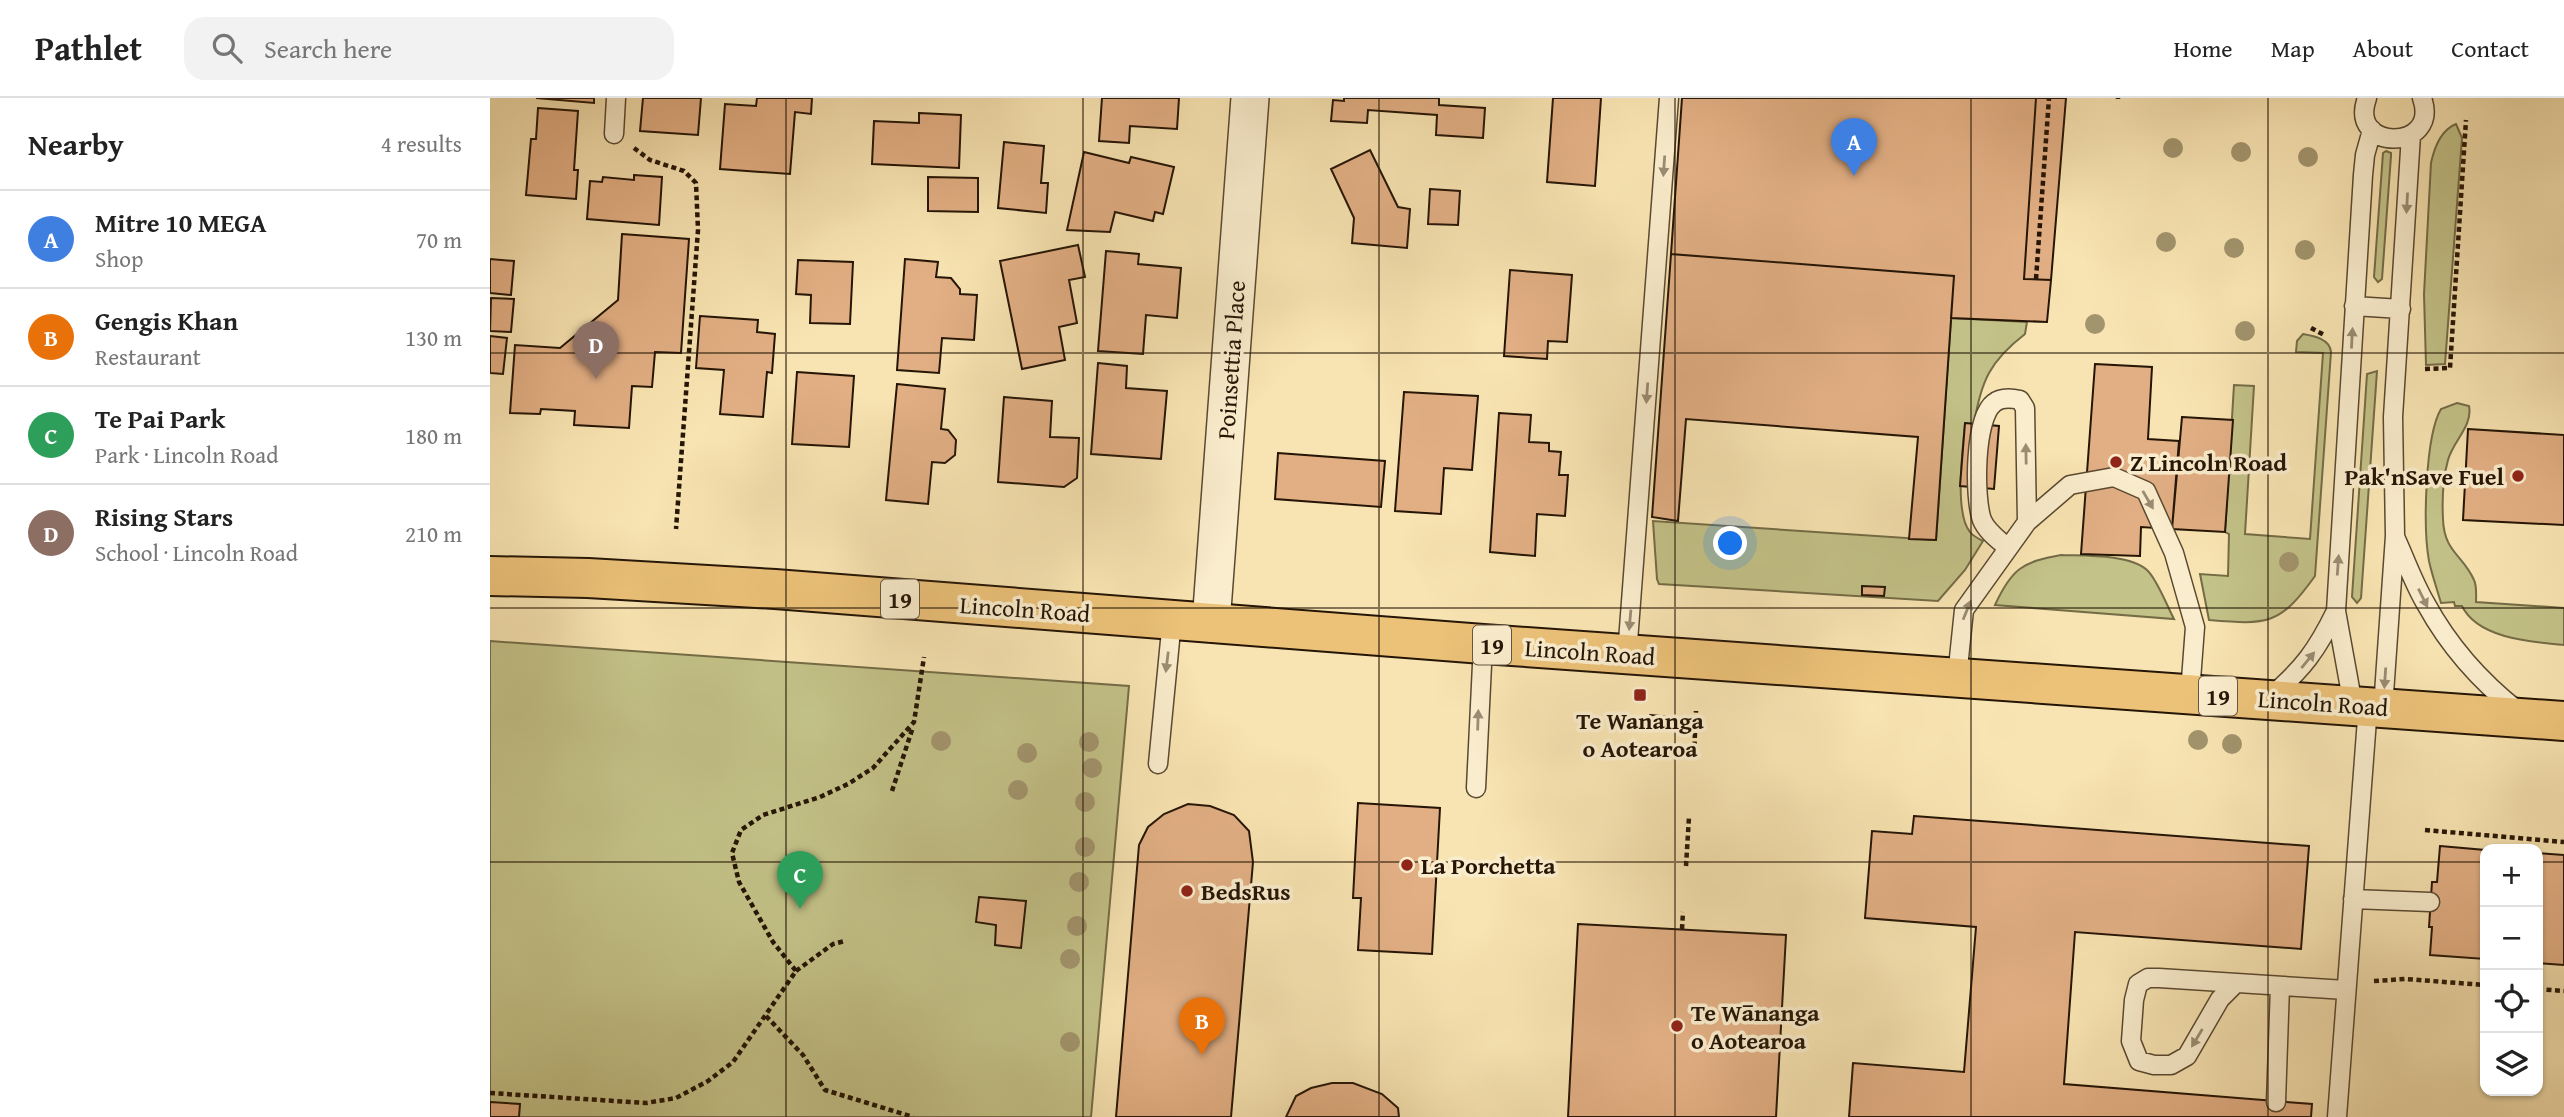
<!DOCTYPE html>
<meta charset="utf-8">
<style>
:root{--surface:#fff;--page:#f2f2f2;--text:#222;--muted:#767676;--line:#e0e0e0;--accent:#8f2418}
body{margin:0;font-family:"Gentium Book Plus",serif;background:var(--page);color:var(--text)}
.controls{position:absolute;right:21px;bottom:21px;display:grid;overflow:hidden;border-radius:14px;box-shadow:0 2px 5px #0004}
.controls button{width:63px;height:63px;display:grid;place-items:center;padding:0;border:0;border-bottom:2px solid var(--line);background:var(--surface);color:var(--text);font:35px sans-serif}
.you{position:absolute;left:1241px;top:446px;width:24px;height:24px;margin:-18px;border:5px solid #fff;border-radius:50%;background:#1a73e8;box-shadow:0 0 0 10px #1a73e833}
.badge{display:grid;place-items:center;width:46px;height:46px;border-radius:50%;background:var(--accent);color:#fff;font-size:23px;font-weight:700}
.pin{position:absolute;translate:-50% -58px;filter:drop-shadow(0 2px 4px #0008)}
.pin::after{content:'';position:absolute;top:37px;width:24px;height:21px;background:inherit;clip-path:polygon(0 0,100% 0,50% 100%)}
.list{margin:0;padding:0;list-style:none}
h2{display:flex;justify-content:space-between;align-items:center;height:91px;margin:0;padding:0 28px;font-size:30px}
h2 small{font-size:23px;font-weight:400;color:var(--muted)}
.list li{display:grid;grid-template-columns:46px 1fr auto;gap:21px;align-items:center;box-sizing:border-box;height:98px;padding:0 28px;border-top:2px solid var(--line)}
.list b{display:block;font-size:26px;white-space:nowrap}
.list p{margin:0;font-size:23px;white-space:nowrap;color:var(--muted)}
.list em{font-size:23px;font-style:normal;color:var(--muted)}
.icon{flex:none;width:38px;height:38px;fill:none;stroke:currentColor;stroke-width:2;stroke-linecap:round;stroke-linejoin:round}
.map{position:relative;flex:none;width:2074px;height:1019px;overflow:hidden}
header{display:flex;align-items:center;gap:42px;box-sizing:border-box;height:98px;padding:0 35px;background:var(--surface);border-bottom:2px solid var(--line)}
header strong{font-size:33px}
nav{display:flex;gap:38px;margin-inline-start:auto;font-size:24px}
.search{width:490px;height:63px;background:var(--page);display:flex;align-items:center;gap:18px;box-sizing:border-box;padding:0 24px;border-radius:21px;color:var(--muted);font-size:26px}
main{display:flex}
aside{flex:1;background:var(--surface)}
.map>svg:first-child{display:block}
.green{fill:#c3c288;stroke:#746c47;stroke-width:2}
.building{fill:#e2af84;stroke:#251506;stroke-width:2}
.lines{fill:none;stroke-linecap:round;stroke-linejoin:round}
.service-casing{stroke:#5a4931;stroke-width:21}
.minor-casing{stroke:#5a4931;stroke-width:40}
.primary-casing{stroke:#251506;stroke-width:42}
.path{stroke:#251506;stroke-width:4.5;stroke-dasharray:5 3.5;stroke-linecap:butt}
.service{stroke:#faedcd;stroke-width:18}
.minor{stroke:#faedcd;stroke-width:37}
.primary{stroke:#ecc279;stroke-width:38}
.tree{fill:#a2946d}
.oneway{fill:#9a8c73}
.grid{fill:none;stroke:#251506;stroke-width:2;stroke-opacity:0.55}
.poi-dot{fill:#8f2418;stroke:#faedcd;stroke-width:2.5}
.labels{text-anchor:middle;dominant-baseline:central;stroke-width:7;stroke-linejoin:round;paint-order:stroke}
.shield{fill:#faedcd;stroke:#655642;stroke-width:2}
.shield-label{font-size:23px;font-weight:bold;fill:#251506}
.street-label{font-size:24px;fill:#251506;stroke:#faedcd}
.poi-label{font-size:24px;font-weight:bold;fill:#251506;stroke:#faedcd;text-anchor:start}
</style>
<header>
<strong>Pathlet</strong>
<div class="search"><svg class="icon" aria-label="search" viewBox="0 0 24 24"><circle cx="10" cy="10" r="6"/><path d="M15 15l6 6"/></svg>Search here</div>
<nav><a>Home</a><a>Map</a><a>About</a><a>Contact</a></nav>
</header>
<main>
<aside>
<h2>Nearby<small>4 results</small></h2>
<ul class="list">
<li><span class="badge" style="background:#3f7fe0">A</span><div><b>Mitre 10 MEGA</b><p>Shop</p></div><em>70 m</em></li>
<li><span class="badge" style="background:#e8710a">B</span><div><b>Gengis Khan</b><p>Restaurant</p></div><em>130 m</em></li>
<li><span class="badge" style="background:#2e9e5b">C</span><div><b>Te Pai Park</b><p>Park · Lincoln Road</p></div><em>180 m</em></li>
<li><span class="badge" style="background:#8d6e63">D</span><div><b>Rising Stars</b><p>School · Lincoln Road</p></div><em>210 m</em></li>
</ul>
</aside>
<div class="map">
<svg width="2074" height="1019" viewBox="0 0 2074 1019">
<rect width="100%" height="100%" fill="#f8e4b2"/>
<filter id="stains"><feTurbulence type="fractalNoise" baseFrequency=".00286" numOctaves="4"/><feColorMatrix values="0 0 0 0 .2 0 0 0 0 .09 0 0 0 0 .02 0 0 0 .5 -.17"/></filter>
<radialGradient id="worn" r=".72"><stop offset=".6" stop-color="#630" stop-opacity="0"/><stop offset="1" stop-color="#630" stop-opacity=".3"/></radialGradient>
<path class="green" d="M1966,26L1972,40L1955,266L1936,267L1934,196L1941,65C1944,51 1951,32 1966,26Z
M1896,53L1901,55V58L1892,181L1888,184L1884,179L1893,55Z
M1461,220L1537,224L1535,236C1500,263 1491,283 1484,326H1475C1473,350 1464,415 1480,434C1483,438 1489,441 1493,443L1475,472L1448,503L1169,486L1167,481L1163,423L1446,442Z
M1813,236C1824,238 1840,241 1841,254L1825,478C1790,527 1778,527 1719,522L1710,476L1738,478L1739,436L1735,434L1744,287L1764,288L1755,436L1820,441L1833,255L1806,254L1807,243Z
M1887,273L1871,500L1867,505L1862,499L1877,276Z
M1967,305L1979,308C1983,328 1963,343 1958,362C1953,380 1952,402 1953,421C1954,454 1973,457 1984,482C1987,488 1986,497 1986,504L2074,510V547C2043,544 1988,541 1972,508H1965L1964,504L1951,505C1947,491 1942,477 1939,463C1933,430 1935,338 1951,311Z
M1571,457C1594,458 1639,456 1657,472C1667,481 1677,508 1684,521L1505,507C1522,470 1533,464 1571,457Z
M0,543L639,588L601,1019H0Z"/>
<path class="building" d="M46,0H104V5Z
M153,0H211L208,37L150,33Z
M267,0H322L321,16L305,14L300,76L230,71L235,6L266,8Z
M612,0H689L687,31L640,28L639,45L609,43Z
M854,0H949V7L995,10L993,40L946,37L947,17L878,12L877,25L841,23L843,2L854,3Z
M1063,0H1111L1105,88L1057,84Z
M1192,0H1546L1534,181L1561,182L1557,224L1461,220L1464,178L1181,156Z
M1546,0H1576L1561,182L1534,181Z
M48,10L88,13L84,72H88L86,101L36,97L41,41H46Z
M429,15L471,17L469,70L382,66L384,23L429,25Z
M514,44L554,48L551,85H558L556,115L508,110Z
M880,52L908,109L920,111L917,150L862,145L864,120L841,71Z
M594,54L639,65L641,59L684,69L673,116L665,114L663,123L625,114L620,134L577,132Z
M144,77L172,79L169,127L97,121L100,83L112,84L113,79L144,82Z
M438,79L488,80V114L438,113Z
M940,91L970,93L968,127L938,126Z
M132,136L199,141L191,255L165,254L162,289L142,288L139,330L84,327L85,313L51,311L50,316L20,315L25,247L70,250L128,202Z
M588,147L595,179L579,182L587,225L569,229L575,262L532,271L510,163Z
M616,153L649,156L648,166L691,170L687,220L656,217L653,256L608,253Z
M1181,156L1464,178L1446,442L1419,441L1428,339L1196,321L1188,423L1162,419Z
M0,161L24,163L21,197L0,195Z
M415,161L448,164L446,179L461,180L470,191V196L487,197L484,242L452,240L449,275L407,272Z
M308,162L363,164L360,226L320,225L321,197L306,196Z
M1020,172L1082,177L1077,244L1058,243L1057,261L1014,258Z
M1,200L24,201L21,234L0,233Z
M210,218L268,222L267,234L285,236L282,275L277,274L273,319L230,316L234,272L206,270Z
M0,238L17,240L13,276L0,275Z
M608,265L637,268L636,290L677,293L671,361L601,356Z
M1605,266L1662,269L1658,341L1689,343L1682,431L1651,429L1650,458L1591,456Z
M307,274L364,278L359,349L302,346Z
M407,286L455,291L451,331L458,332L466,342L465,357L455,365L442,364L438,406L396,402Z
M914,294L988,298L982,372L954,370L951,416L905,413Z
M514,299L562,303L560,339L589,340L587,380L574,389L508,384Z
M1009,315L1041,317L1039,344L1059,345V353L1071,354L1069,377H1078L1075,418L1047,416L1045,458L1000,454Z
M1692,319L1743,322L1735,434L1682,431Z
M1475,325L1509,328L1504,391L1470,388Z
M1978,331L2074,337V427L1973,422Z
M788,355L895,363L891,409L785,401Z
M1372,488L1395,489L1394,498L1372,497Z
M1160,617L1182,619V628L1160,626Z
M868,705L950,710L942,856L868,852L871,800H863Z
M698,706L720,708L744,717L759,733L763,764L741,1019H626L649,747L658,729L674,716Z
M1424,718L1819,748L1811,851L1585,834L1574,986L1822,1006L1821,1019H1359L1363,965L1474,974L1486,829L1375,820L1382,733L1422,736Z
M1950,748L1995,752V861L1940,857L1942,829H1939L1942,784H1947Z
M2048,755L2074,757V867L2048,865Z
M489,799L536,803L531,850L505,847L506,827L486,824Z
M1088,826L1296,837L1286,1019H1078Z
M842,985H863L892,996L908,1010L909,1019H796L806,998L821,990Z
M0,1004L30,1006L29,1019H0Z"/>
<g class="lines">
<g class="service-casing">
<path id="service" d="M1877,0C1857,54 1951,54 1932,0
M124,36L126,0
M1864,208L1911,211
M1906,441C1916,463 1924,486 1936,506C1959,548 1991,584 2028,613
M1518,450C1509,442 1497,434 1492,422C1484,400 1484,320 1504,305C1511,299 1521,300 1530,302L1535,310L1537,424
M1137,557L1179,0
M1467,579L1474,512L1537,424L1580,387L1624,379L1656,393L1684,455L1705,529L1700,595
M1780,599C1813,571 1827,552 1846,513
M1863,607L1846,513L1873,77L1875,57L1882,32
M1893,610L1905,438L1903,319L1921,37
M668,666L682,522
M986,690L993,546
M1863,801L1940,804
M1746,885L1730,901L1697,958L1681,967H1664L1649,963L1641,943L1644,902L1648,886L1658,880H1669L1856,892
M1786,1004L1790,888
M1847,1019L1878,608"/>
</g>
<g class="minor-casing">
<path id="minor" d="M721,525L760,0"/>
</g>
<g class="primary-casing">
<path id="primary" d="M0,478L98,480L285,491L993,546L2074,623"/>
</g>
<path class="path" d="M1628,1V0
M144,50L160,62L194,73L206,85L208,132L186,431
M1546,181L1559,0
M1821,230L1836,238
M1935,271L1960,270L1976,22
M1204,657L1206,613
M402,693L423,629
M1935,732L2074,744
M1196,768L1199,719
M1192,831L1193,814
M306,873L343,846L355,843
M1884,883L1915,881L1995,887
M2048,891L2074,893
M276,918L313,957L335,992L423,1019
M0,995L156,1005L186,1000L218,983L243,964L306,873L283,844L249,784L242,755L251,732L273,717L330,699L358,686L383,670L424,624L434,559"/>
<use href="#service" class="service"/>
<use href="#minor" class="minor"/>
<use href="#primary" class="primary"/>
</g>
<g class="tree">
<circle cx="1683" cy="50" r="10"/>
<circle cx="1751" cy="54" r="10"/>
<circle cx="1818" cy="59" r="10"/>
<circle cx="1676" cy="144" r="10"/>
<circle cx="1744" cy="150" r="10"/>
<circle cx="1815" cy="152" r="10"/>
<circle cx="1605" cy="226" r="10"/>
<circle cx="1755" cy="233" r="10"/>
<circle cx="1799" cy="464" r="10"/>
<circle cx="1708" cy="642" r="10"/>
<circle cx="451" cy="643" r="10"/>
<circle cx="599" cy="644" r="10"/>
<circle cx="1742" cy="646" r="10"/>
<circle cx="537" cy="655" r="10"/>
<circle cx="602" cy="670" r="10"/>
<circle cx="528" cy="692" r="10"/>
<circle cx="595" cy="704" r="10"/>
<circle cx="595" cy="749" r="10"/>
<circle cx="589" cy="784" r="10"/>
<circle cx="587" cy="828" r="10"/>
<circle cx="580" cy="861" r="10"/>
<circle cx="580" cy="944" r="10"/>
</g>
<defs><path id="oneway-solid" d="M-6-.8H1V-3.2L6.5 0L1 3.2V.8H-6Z" transform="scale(1.75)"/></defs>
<g class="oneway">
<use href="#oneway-solid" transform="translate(1174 68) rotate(94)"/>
<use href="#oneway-solid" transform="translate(1917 105) rotate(93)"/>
<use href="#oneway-solid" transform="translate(1862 240) rotate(-87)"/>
<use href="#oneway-solid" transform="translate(1157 295) rotate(94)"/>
<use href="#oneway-solid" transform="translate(1536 356) rotate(-91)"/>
<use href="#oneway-solid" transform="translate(1658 402) rotate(60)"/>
<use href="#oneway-solid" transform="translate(1848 467) rotate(-86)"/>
<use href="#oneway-solid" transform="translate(1933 500) rotate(64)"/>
<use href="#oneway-solid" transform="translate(1477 512) rotate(-68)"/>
<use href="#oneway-solid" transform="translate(1140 522) rotate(95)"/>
<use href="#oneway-solid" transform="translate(1818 562) rotate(-51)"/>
<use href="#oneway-solid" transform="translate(677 564) rotate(97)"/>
<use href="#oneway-solid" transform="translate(1895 580) rotate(94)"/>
<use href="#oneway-solid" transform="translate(988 622) rotate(-88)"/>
<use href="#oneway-solid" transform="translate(1707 940) rotate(121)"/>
</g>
<path class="grid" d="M296,0V1019M593,0V1019M889,0V1019M1185,0V1019M1481,0V1019M1778,0V1019M0,255H2074M0,510H2074M0,764H1995M2048,764H2074"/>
<g class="poi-dot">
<circle cx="1626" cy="364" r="7"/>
<circle cx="2028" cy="378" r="7"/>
<rect x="1143" y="590" width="14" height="14" rx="3.5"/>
<circle cx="917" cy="767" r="7"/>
<circle cx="697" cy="793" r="7"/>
<circle cx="1187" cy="928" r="7"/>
</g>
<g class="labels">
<g class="shield">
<rect x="391" y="481.5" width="38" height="39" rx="5"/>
<rect x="983" y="527.5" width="38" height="39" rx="5"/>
<rect x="1709" y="578.5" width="38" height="39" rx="5"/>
</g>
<g class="shield-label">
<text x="410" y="501">19</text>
<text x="1002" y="547">19</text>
<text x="1728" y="598">19</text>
</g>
<g class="street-label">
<text transform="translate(741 262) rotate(-86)">Poinsettia Place</text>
<text transform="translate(535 511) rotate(4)">Lincoln Road</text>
<text transform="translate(1100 554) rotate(4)">Lincoln Road</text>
<text transform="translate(1833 605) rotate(4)">Lincoln Road</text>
</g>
<g class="poi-label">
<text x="1640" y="364">Z Lincoln Road</text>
<text x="2014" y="378" text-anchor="end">Pak'nSave Fuel</text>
<text x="1150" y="622" text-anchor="middle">Te Wananga<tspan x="1150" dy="28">o Aotearoa</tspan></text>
<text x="931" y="767">La Porchetta</text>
<text x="711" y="793">BedsRus</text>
<text x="1201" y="914">Te Wānanga<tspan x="1201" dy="28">o Aotearoa</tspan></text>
</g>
</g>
<rect width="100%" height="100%" filter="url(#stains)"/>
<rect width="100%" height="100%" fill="url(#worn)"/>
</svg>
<div class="controls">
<button>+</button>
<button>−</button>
<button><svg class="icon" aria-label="locate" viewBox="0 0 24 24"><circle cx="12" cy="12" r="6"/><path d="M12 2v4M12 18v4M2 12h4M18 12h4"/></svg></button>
<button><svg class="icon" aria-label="layers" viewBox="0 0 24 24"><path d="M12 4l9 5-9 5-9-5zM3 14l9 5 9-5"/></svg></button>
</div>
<div class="you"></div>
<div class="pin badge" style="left:1364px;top:78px;background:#3f7fe0">A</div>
<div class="pin badge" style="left:712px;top:957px;background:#e8710a">B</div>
<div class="pin badge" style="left:310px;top:811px;background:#2e9e5b">C</div>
<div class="pin badge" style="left:106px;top:281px;background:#8d6e63">D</div>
</div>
</main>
